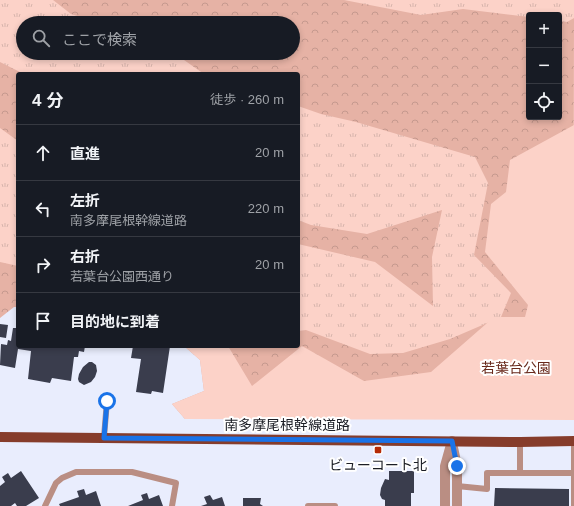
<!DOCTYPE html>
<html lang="ja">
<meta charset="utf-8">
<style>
:root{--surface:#171b24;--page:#242831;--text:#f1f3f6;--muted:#9ea1a6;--line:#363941}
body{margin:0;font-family:Helvetica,"Noto Sans JP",sans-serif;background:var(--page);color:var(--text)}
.controls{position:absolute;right:12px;top:12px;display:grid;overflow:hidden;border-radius:4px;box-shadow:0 2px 6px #0003}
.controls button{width:36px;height:36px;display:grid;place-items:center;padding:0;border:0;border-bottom:1px solid var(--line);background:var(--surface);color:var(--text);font:20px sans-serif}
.stop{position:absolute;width:12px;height:12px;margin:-9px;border:3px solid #1a73e8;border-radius:50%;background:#fff}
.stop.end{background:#1a73e8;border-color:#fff;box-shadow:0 1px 4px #0008}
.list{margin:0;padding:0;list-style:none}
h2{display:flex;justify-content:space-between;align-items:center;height:52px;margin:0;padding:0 16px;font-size:17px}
h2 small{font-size:13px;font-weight:400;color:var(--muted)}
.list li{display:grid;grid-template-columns:26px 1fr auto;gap:12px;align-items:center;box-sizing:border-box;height:56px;padding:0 16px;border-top:1px solid var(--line)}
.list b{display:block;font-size:15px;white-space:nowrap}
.list p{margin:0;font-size:13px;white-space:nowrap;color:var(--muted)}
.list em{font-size:13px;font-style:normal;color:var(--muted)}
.icon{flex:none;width:22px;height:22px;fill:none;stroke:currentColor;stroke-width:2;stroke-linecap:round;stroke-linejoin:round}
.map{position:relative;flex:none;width:574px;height:506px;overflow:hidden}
.search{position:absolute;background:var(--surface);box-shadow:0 2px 6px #0003;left:16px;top:16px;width:284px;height:44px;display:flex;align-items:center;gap:10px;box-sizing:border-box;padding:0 14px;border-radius:22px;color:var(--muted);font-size:15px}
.panel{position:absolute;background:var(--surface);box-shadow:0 2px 6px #0003;left:16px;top:72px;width:284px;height:276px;border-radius:4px}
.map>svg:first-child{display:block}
.grass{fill:url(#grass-tufts);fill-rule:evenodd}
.forest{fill:url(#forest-crowns)}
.park{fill:#fcd2c8}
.building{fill:#3a3d4d}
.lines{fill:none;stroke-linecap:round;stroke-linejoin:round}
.service{stroke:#ba8e83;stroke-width:6}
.tertiary{stroke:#ba8e83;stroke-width:10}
.primary{stroke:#863c2b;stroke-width:10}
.route{stroke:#1a73e8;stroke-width:5}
.poi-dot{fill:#b62b06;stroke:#fff;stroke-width:1.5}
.labels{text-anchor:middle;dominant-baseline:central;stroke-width:4;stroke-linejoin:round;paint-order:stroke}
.park-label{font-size:14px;fill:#692a1c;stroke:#fff}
.street-label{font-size:14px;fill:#1c1e25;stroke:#fff}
.poi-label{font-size:14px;fill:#1c1e25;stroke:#fff}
</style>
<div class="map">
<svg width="574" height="506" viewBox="0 0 574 506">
<defs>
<pattern id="grass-tufts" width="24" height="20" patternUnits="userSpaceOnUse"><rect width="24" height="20" fill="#fcd2c8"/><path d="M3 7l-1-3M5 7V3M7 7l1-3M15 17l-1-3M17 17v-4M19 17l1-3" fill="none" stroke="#d7b4ac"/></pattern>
<pattern id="forest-crowns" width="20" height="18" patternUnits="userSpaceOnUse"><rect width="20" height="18" fill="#e6b2a5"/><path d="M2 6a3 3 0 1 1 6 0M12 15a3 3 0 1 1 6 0" fill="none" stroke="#c5998e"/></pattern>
</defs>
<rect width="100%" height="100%" fill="#e9edfd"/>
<path class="grass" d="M0,0H574V125L528,305L431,372L298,346V74H18V297L0,293ZM529,15H559V117H529ZM23,23H293V53H23Z"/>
<path class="forest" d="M53,0H344L421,15L463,9L529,17V117H559V21L567,22L574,18L573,333L379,405L185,419L172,404L204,391L200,360L184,346H298V331L306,330L370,354L403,353L450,339L501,317L511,293L474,255L488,183L475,157L356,122L321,114L298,106V74H204L174,53H293V23H99L71,14Z
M0,62L24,74H18V141L0,128Z
M442,210L432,257L433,306L375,262L298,244V220L311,225L367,234Z
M0,262L18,266V307H14L0,318Z"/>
<path class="park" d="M574,125V420L185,419L172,404L204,391L200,360L184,346H228L252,386L302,346L364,381L431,372L494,317H525L528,305L485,252L491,204L506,192L510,160Z"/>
<path class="building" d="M0,324L8,325L6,338L0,337Z
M17,324H18V346H56V348H65L66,346H85L84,352L79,351L78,357H74L71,381L52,378L50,383L28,379L31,351L18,349L15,368L0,365L1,344L7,345L8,340L11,341L13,328H16Z
M133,346H170L163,393L152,391L151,394L136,392L141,359L131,358Z
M89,362H92L96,365L97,371L95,377L91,382L84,385L79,382L78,379L79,374L83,367Z
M21,471L39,498L26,506H17L15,503L11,506H0V486L5,482L2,477L8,473L11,478Z
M389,471H414V493H411V506H385V500L382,499L380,495L381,488L385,479L389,480Z
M495,488L569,489V506H494Z
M84,489L86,495L96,491L101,506H60L59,504L79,497L77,491Z
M147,493L149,499L159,495L163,506H128L143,500L141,495Z
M210,495L213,500L222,497L225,506H201L207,504L204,497Z
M243,498H261L260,504L263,506H243Z"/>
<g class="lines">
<path class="service" d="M104,437L107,401
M574,441V506
M520,473H573
M457,486L487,489V473H520V442
M45,506L56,483L62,478L76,472H132L176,483L172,506
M308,506H335"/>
<path class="tertiary" d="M452,443L457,466V506
M445,506V466L452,441"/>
<path class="primary" d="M0,437L520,442L574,441"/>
</g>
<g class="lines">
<path class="route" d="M107,401L104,438L452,441L457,466"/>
</g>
<rect class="poi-dot" x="374" y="446" width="8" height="8" rx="2"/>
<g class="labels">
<g class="park-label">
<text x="516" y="368">若葉台公園</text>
</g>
<g class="street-label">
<text x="287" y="425">南多摩尾根幹線道路</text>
</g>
<g class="poi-label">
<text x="378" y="465">ビューコート北</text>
</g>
</g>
</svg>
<div class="controls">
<button>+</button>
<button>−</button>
<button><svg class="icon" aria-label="locate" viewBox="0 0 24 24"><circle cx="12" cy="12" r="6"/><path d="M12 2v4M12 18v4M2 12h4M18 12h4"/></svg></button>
</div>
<div class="stop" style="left:107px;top:401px"></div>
<div class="stop end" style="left:457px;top:466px"></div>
<div class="search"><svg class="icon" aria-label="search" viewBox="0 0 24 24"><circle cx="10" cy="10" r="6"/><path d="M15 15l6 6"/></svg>ここで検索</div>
<section class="panel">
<h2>4 分<small>徒歩 · 260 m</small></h2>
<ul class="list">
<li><svg class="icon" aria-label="ahead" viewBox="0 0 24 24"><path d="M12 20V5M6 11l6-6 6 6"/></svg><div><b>直進</b></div><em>20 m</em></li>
<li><svg class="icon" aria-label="left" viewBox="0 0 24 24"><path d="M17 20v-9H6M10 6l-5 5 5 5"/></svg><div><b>左折</b><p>南多摩尾根幹線道路</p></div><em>220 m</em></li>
<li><svg class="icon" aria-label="right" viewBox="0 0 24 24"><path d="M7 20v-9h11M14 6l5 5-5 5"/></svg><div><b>右折</b><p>若葉台公園西通り</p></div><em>20 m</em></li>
<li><svg class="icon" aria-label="arrive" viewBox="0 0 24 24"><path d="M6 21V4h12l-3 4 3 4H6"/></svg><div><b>目的地に到着</b></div></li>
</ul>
</section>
</div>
